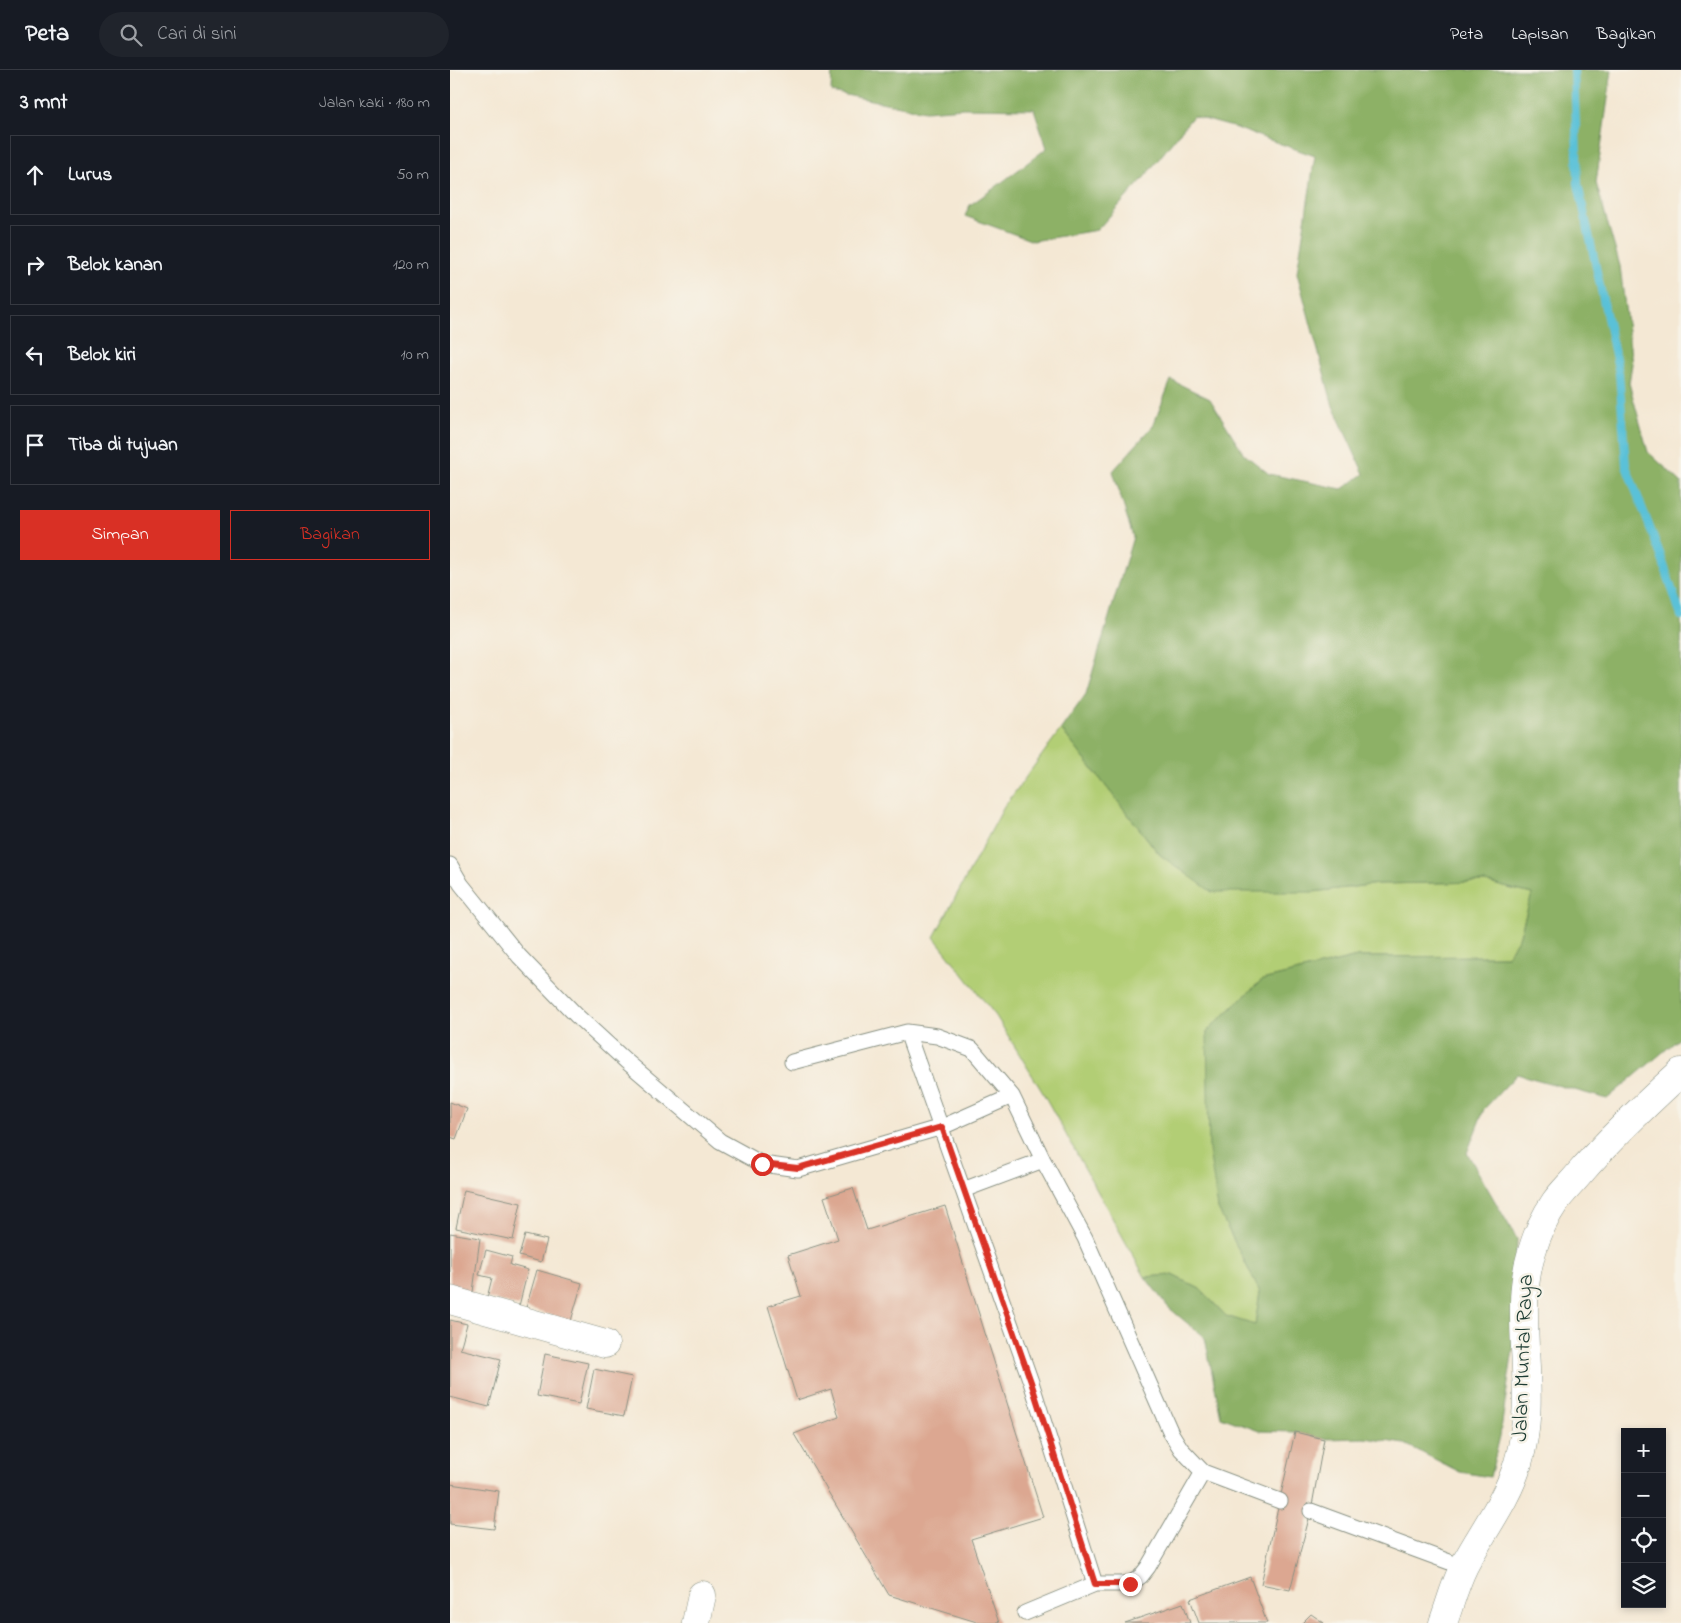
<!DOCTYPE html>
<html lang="id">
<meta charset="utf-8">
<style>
:root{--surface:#171b24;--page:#20242c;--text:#f1f3f6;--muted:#9ea1a6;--line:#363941;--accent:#d93025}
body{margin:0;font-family:"Indie Flower",sans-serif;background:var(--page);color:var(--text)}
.controls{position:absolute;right:15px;bottom:15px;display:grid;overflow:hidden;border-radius:0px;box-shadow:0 2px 8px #0003}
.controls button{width:45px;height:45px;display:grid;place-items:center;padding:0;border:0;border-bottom:1px solid var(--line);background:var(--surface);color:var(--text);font:25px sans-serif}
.stop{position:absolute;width:15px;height:15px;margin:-11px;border:4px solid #d93025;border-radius:50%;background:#fff}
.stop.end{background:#d93025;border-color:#fff;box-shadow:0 1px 5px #0008}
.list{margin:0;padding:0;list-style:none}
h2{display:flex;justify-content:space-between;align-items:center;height:65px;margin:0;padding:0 20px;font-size:21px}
h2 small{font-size:16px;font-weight:400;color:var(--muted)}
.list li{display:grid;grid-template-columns:32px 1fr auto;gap:15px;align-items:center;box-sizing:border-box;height:80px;margin:0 10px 10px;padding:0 10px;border:1px solid var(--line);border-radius:0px}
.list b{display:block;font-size:19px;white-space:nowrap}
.list em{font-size:16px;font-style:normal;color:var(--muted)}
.actions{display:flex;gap:10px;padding:15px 20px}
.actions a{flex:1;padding:11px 0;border:1px solid var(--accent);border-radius:0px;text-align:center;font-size:18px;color:var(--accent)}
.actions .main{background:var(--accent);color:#fff}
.icon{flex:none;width:28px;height:28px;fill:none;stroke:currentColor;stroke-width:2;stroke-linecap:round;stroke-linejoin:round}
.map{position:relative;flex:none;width:1231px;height:1553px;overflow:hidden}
header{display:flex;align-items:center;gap:30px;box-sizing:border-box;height:70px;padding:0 25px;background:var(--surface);border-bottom:1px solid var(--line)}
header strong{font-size:24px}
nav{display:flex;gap:28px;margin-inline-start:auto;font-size:18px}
.search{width:350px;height:45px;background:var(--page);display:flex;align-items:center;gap:12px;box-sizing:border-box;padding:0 18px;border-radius:28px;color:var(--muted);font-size:19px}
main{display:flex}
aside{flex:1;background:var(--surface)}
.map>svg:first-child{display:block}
.green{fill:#b2ce74;stroke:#688654}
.forest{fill:#8db166;stroke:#56774d}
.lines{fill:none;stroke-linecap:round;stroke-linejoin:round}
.stream{stroke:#5ac1d8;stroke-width:8}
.building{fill:#dca791}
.service-casing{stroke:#8a9284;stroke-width:17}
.minor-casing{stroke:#8a9284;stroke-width:29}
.secondary-casing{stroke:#8a9284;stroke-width:29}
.service{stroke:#fff;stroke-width:15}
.minor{stroke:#fff;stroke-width:28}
.secondary{stroke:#fff;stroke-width:28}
.route{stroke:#d93025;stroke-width:6}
.labels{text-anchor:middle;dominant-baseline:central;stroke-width:5;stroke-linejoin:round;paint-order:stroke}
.street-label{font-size:22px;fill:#1f3d34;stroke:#f7f3e8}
</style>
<header>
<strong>Peta</strong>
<div class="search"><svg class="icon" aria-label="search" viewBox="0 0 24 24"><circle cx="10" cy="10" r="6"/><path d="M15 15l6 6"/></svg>Cari di sini</div>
<nav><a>Peta</a><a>Lapisan</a><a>Bagikan</a></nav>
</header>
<main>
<aside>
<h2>3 mnt<small>Jalan kaki · 180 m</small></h2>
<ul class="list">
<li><svg class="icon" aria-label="ahead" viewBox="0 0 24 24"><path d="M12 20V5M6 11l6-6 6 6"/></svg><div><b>Lurus</b></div><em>50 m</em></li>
<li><svg class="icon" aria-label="right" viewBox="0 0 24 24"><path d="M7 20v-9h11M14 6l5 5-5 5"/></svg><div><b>Belok kanan</b></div><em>120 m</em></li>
<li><svg class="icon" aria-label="left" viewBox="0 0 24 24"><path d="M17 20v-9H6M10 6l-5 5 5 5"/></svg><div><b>Belok kiri</b></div><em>10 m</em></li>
<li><svg class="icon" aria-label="arrive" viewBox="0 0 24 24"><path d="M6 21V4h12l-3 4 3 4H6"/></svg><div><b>Tiba di tujuan</b></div></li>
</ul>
<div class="actions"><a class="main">Simpan</a><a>Bagikan</a></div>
</aside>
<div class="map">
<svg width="1231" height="1553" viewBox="0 0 1231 1553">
<rect width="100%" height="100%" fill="#f7f3e8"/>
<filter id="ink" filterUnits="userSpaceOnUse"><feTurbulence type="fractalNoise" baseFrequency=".02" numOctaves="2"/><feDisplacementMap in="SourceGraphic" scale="10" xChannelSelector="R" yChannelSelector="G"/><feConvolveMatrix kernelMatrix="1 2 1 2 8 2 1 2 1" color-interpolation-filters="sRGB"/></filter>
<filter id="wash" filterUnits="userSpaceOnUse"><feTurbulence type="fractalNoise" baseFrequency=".0096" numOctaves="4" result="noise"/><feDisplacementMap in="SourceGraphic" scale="20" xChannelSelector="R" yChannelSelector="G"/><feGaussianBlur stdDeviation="1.12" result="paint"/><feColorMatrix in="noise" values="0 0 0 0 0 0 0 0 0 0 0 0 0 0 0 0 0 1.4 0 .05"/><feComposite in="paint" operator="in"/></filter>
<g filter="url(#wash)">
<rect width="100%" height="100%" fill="#f4e8d4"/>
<path class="green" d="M611,659L710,785L863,822L928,814L1035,812L1082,824L1069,868L1057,886L907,887L812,910L757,961L768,1139L810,1222L805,1256L776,1246L750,1219L722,1205L695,1207L593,1023L546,946L484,867L554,737Z"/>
<path class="forest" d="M382,0H1162L1146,113L1170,196L1182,294L1179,313L1198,382L1231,412V967L1157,1029L1067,1004L1034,1039L1017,1083L1067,1169L1064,1273L1050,1366L1040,1407L1010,1402L955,1374L915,1368L874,1369L845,1362L809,1361L771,1347L755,1268L718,1237L695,1207L722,1205L750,1219L776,1246L805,1255L810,1222L768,1139L759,1080L757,961L812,910L907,887L1057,886L1069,868L1082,824L1035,812L928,814L863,822H762L710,785L611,659L636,624L683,467L663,401L703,356L721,310L760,329L794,384L819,404L892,419L914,404L883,336L847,203L865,86L786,58L743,46L692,110L647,160L583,171L515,146L520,135L543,119L597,78L584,39L514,38L475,41L381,22Z"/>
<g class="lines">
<path class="stream" d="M1124,0L1128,114L1169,303L1176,396L1211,486L1231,546"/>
</g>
<g id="blocks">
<path class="building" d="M0,1032L17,1039L6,1069L0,1067Z
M403,1118L417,1160L495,1136L593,1447L521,1469L549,1553H530L439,1525L344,1364L389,1347L381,1319L347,1330L318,1236L351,1226L338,1185L388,1169L374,1127Z
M14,1120L71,1133L63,1170L6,1158Z
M0,1163L30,1168L23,1222L0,1219Z
M75,1165L97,1170L91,1192L69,1186Z
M36,1180L62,1187L60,1195L78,1200L69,1236L37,1228L42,1208L29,1205Z
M87,1200L132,1213L121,1251L76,1238Z
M0,1250L17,1254L10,1279L51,1289L39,1337L0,1327Z
M95,1284L138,1293L129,1334L87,1326Z
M144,1299L182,1307L174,1346L136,1339Z
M845,1362L874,1369L861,1441L840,1520L811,1514Z
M0,1414L49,1421L44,1459L0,1454Z
M800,1507L817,1553H749L740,1529Z
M733,1533L740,1553H675Z
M861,1544L874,1553H852Z"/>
</g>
</g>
<g filter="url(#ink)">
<use href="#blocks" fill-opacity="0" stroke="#8a9284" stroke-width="1"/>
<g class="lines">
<g class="service-casing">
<path id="service" d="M0,795L11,814L69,886L127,946L176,991L270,1071L312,1094L348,1099L492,1057L562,1026
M457,962L581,1312L645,1514
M342,992L457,962L487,966L522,979L562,1026L593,1090L635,1168L721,1363L731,1379L753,1402L830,1431
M513,1120L593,1090
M861,1441L1013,1497
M575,1543L645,1514H680L691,1506L698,1497L753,1402"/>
</g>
<g class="minor-casing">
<path id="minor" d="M0,1230L155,1274
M246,1553L252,1525"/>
</g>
<g class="secondary-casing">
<path id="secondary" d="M993,1553C1000,1534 1005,1514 1014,1496C1031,1463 1058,1429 1068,1393C1084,1342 1073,1288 1074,1235C1074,1200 1085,1161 1105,1132C1112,1122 1122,1113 1130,1103C1161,1067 1196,1034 1231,1002"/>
</g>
<use href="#service" class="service"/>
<use href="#minor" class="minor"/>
<use href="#secondary" class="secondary"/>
</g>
</g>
<g class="lines" filter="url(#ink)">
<path class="route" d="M312,1094L348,1098L492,1057L581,1312L645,1514H680"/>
</g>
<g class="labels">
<g class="street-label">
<text transform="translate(1074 1288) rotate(-88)">Jalan Muntal Raya</text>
</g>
</g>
</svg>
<div class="controls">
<button>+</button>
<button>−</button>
<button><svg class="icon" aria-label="locate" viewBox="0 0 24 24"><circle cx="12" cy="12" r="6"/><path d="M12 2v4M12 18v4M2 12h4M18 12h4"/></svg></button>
<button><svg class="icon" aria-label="layers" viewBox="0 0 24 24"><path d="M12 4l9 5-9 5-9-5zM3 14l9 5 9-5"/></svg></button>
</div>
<div class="stop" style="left:312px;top:1094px"></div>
<div class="stop end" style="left:680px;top:1514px"></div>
</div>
</main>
